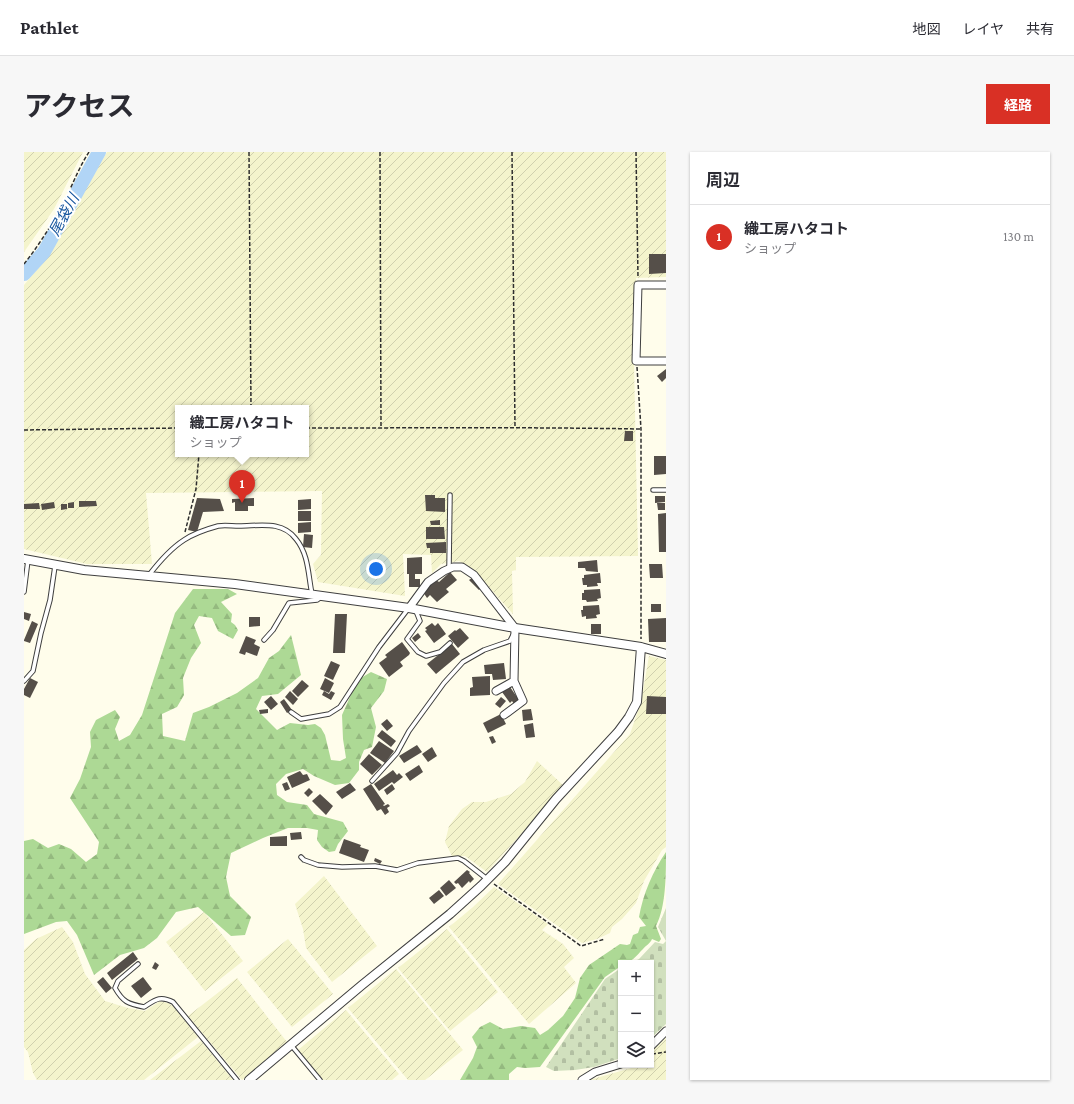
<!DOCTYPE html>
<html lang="ja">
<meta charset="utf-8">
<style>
:root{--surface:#fff;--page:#f7f7f7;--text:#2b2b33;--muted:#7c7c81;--line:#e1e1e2;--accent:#d93025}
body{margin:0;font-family:"Crimson Pro","Noto Sans JP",serif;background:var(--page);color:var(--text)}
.controls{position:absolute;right:12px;bottom:12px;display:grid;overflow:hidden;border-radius:0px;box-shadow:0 1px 3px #0004}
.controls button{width:36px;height:36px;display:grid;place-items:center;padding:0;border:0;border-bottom:1px solid var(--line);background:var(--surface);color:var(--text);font:20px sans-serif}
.you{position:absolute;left:352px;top:417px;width:14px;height:14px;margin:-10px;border:3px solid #fff;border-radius:50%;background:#1a73e8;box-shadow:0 0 0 6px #1a73e833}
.badge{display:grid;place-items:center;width:26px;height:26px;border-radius:50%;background:var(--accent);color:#fff;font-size:13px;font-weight:700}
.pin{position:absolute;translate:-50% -33px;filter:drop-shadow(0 1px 2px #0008)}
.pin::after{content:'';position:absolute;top:21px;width:14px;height:12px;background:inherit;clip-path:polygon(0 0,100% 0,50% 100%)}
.popup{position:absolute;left:151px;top:253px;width:134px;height:52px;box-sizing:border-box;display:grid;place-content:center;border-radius:0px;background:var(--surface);filter:drop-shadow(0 1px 3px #0005);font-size:13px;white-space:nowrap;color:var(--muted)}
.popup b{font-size:15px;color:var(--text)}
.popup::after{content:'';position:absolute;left:50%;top:100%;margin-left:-8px;border:8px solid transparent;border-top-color:var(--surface)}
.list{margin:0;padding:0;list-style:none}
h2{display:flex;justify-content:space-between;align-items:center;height:52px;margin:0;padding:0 16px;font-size:17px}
h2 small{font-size:13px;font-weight:400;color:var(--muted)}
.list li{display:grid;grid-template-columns:26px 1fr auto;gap:12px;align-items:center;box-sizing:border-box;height:64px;padding:0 16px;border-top:1px solid var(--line)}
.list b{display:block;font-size:15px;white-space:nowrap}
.list p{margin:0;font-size:13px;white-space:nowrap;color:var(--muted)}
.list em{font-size:13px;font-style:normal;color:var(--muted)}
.icon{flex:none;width:22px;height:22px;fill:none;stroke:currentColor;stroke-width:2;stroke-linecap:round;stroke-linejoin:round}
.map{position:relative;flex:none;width:642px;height:928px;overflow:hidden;border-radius:0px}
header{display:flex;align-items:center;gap:24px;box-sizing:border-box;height:56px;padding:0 20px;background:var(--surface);border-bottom:1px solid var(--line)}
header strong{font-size:19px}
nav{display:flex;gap:22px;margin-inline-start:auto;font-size:14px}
.intro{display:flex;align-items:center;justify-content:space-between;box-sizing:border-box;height:96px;padding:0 24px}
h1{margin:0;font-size:28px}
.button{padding:10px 18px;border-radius:0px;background:var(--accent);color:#fff;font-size:14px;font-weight:700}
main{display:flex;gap:24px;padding:0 24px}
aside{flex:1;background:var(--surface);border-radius:0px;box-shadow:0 1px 3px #0004}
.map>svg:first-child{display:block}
.farmland{fill:url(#farmland-furrows);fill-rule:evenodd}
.forest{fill:url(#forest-firs)}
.cemetery{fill:url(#cemetery-stones)}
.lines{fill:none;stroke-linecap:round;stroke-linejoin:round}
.river{stroke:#b1d5f6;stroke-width:14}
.building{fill:#554f49}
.service-casing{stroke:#3f3f3f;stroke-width:5.5}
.minor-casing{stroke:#3f3f3f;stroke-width:9}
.tertiary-casing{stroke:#3f3f3f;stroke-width:10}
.path{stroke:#2e2e2e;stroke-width:1.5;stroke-dasharray:4 2;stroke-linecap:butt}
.service{stroke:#fff;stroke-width:3.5}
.minor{stroke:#fff;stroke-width:7}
.tertiary{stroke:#fff;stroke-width:8}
.labels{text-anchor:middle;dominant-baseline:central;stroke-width:4;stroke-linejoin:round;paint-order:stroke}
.water-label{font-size:15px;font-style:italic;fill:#16559d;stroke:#fff}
</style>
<header>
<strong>Pathlet</strong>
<nav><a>地図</a><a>レイヤ</a><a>共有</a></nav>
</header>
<div class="intro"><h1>アクセス</h1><a class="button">経路</a></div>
<main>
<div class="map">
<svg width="642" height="928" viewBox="0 0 642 928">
<defs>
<pattern id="farmland-furrows" width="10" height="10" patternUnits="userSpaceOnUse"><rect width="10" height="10" fill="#f4f4cc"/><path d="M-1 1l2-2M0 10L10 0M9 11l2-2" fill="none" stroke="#d0d0ae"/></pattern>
<pattern id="forest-firs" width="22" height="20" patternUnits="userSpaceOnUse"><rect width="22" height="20" fill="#add995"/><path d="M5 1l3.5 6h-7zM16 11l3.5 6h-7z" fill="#94b97f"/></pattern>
<pattern id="cemetery-stones" width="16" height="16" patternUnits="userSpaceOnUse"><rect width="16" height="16" fill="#d1e0be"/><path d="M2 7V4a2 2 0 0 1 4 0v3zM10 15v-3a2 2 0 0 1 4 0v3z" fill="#b2bfa2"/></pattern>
</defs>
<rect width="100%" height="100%" fill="#fffdeb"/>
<path class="farmland" d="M0,0H59L30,57L0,100Z
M83,0H642V125L612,126L610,211L614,404L492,405V418L488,419L489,462L449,417L435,409L417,412L408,421L407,403L379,402L381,444L294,430L289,412L297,403L298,339L122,341L128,412H63L0,397V133L21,108ZM154,256H282V302H154Z
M625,504L642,508V695L638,698L620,729L612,751L598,767L588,775L586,781L573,787L558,791L474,732L606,582L617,550Z
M513,609L540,634L463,720L441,704H428L421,690L425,674L438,657L448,650H462L487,642L501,630Z
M300,724L353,794L308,830L282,796L279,777L271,752Z
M470,735L524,772L518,778L539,792L550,806L540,815L552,831L505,872L425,775L449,755Z
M180,760L219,809L181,839L142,790Z
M38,775L49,790L61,822L81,849L104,856L121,859L136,849L144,851L149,854L174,885L120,928H13L9,921L4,900L0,895V798L12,787Z
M423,777L474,840L426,879L374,816Z
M264,787L309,842L268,875L223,820Z
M372,817L439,898L401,928H384L324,856Z
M213,826L263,890L218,928L164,864Z
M322,858L375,922L368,928H299L274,898Z
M642,886V928H565L611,915L614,913H627V900Z
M177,889L209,928H126Z"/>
<path class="forest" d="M169,437H204L213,442L197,450L208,462L207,470L211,473L214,478L209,487L194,479L188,466L175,464L170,473L177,491L167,506L159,526L160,543L153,555L138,562L139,584L161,589L169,561L185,555L213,541L234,526L245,506L255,499L267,483L277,523L254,542L238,544L232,557L253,578L266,571L284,573L291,572L297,576L301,583L307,608L316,609L322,606L319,587L318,563L329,538L337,526L347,520L363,527L360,539L347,556L352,575L348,595L340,598L335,610V618L325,631L311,633L290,624L279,617L262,622L252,632L253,643L263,650L283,653L290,662L319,670L324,679L314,692L311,699L305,700L298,695L293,688L294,678L283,676H264L239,686L207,701L202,725L206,744L227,765L221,783L207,784L174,755L152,760L133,786L120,796L96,803L70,823L53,783L43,769L32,770L0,782V689L9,687L24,696L35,692L47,697L62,710L73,702L75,690L46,646L56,627L67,595L66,580L72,568L91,558L96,565L91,577L95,589L106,583L118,563L151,461Z
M642,700C642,723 642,755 632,774L637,787L635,790L628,787C626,792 622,793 619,797C612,804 608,811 597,811V814L581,825L516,915L501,916L493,915L485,922V928H436L449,906L453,895L448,885L456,875L466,870L479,877L497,874L511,876L516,883L524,878L539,864L551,846L556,826L565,813L596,792L603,793L606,792L609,783L614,781L616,775L622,774L615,765C619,742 629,719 642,700Z"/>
<path class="cemetery" d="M642,756V872L627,886V811H607L615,807L631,790L639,792L642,789L634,775Z
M597,816V906L570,915L551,918L530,919L522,915L581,827Z"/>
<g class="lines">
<path class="river" d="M0,122L20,100L75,0"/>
</g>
<path class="building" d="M625,102H642V121L625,122Z
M642,217V226L638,230L633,224Z
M601,279H609V289H600Z
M630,304H642V322L630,323Z
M401,343H411V346H421V360L402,359Z
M631,344H641V350L631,351Z
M173,346L196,347L200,359L179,360L173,380L164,378Z
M230,346V354H224V359H211V350L208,351V347Z
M287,347V357L274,358V348Z
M55,349H72L73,354L55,355Z
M30,350L31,356L18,358L17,352Z
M50,350V356H44V351Z
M15,351L16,357H0V352Z
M633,351H641V358H634Z
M37,352H43V357L37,358Z
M274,359H287V369H274Z
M642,361V400H635L634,362Z
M416,368V373H407L406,369Z
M287,370V380L274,381V371Z
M402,375H420L421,387H402Z
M280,382L289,383L288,396L279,395Z
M422,390V401H406V396H403L402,391Z
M398,405V422H391V427H396V435H385V422H383V406Z
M573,408L574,420L562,419L561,416H554V410Z
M625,412H638L639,426H626Z
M426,420L433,428L422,437L425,440L413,450L406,443L403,446L399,440L412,428L415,430Z
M576,421L577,431H573L574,434L563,435V433H559L558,426H560V423Z
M448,426L457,436L455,438L445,428Z
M576,437L577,446L573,447L574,449L563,450L562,448H558V441H560V438Z
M627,452H637V460H627Z
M575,453L576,462L572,463L573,466L562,467V464L558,465L557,458H559V454Z
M0,460L7,462L5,469L0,467Z
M311,462H323L321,501H309Z
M225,465H236V474L225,475Z
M642,466V490H625L624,467Z
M8,469L14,472L6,491L0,489V488Z
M408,471L411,474L414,471L422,482L410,491L401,479L403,478L401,476Z
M567,472H577V482H567Z
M436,476L445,486L434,496L424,484L431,478L432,479Z
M394,481L397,485L391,490L388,486Z
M222,484L232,488L230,492L236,495L233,504L222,500L221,503L215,501Z
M378,490L386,501L385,503L376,510L379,514L365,525L355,511L363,505L361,503Z
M428,492L436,502L412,522L403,512Z
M307,509L316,513L309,528L300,524Z
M480,511L482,527L469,528L468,522H461L460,513Z
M466,524V543L446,544V536L449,535L448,525Z
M6,526L14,530L6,546L0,543V537Z
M301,526L310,531L305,541L296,537Z
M278,528L285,534L274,545L268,539Z
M486,535L495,548L490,552L488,549L486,551L478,540Z
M266,539L274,547L269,553L261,545Z
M300,539L305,542L307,539L311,541L307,548L298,543Z
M247,544L254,552L247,558L240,550Z
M623,544L642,545V562H622Z
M477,545L482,549L476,556L471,552Z
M260,547L268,558L263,561L256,550Z
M244,557V561L236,562L235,558Z
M507,557L509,568L499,569L498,558Z
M477,562L482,572L464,581L459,571Z
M363,567L369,574L363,579L357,572Z
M509,571L511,585L502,586L500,573Z
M358,578L372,589L367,595L353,584Z
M469,584L472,590L468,592L465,585Z
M355,589L370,599L361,611L346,601Z
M393,593L398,600L380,611L375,604Z
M408,595L413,604L404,610L398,602Z
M345,602L358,613L348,623L336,612Z
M395,613L399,620L386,629L381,622Z
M369,618L373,623L375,621L379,625L370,632L368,630L355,639L350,632Z
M276,619L279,623L283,622L286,628L268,636L263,625Z
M263,630L266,637L261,639L258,632Z
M326,631L332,638L318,647L312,640Z
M347,632L361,652L359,653L360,654L364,652L366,654L363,656L365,660L361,663L357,657L353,659L339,637Z
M368,632L371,637L363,643L360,638Z
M285,636L289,640L284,645L280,641Z
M296,642L309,654L302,663L288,649Z
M277,680L278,687L267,688L266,681Z
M263,684V694H246V685Z
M320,687L337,693L336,695L345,698L340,710L315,701Z
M351,706L358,709L356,712L350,709Z
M443,718L446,720L445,721L450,727L446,731L445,729L438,736L434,731L432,732L430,730Z
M425,728L432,736L422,744L416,736Z
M415,738L420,744L410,752L405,746Z
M109,800L114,807L88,828L83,821Z
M131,810L135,813L132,818L128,816Z
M79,825L88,836L82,841L73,830Z
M119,825L128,837L117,846L107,834Z"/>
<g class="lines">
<g class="service-casing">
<path id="service" d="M629,338H642
M425,416L426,343
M125,423C135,410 146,397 160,388C169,382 183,377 194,374C200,373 208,374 215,374C235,374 258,368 272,387C285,403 284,423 288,442
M0,440L4,408
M392,459L396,469L383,487L394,500L402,504L416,500L426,491
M240,488L249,478L265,451L293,448L297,445
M0,529L9,519L17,481L26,448L31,414
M267,560L277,567L305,562L316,555L355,495L384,457
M348,629L373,601L385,579L420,531L439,510L460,498L486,489L489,483
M277,705L280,708L294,713L318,715L351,714L373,718L394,711L434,706L440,709L463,727
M114,812L94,829L91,836C99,850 104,852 120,855C131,848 136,843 149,850L213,928
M267,893L296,928"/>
</g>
<g class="minor-casing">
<path id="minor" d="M642,133H614L612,209H642
M385,456L404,430L420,419L429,415H438L450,423L491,476L490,529L472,539
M480,563L499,549L490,529
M627,894L642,879
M558,928L571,920L597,912"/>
</g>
<g class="tertiary-casing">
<path id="tertiary" d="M0,407L60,418L211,432L385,456L491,476L617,495L642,502
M225,928L338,833L426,762L457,734L481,710L532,647L594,580L605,565L613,550L617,495"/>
</g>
<path class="path" d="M225,0L227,256
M356,0L357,276
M488,0L491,275
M612,0L614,126
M0,112C12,97 23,80 33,63C45,43 52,20 65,0
M613,215L617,277V487
M282,276C394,276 505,275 617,277
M0,278L154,276
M161,380L172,337L175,302
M470,732L557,794L581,787
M628,902L642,900"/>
<use href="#service" class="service"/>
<use href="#minor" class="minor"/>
<use href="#tertiary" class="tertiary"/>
</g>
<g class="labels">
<g class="water-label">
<text transform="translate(40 63) rotate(-61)">尾袋川</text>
</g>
</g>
</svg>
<div class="controls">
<button>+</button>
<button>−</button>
<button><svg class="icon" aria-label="layers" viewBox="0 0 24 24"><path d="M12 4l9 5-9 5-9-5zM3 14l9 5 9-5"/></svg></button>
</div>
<div class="you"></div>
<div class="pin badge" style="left:218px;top:351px">1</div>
<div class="popup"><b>織工房ハタコト</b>ショップ</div>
</div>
<aside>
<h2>周辺<small></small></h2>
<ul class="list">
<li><span class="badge">1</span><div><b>織工房ハタコト</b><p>ショップ</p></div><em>130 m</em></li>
</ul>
</aside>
</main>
